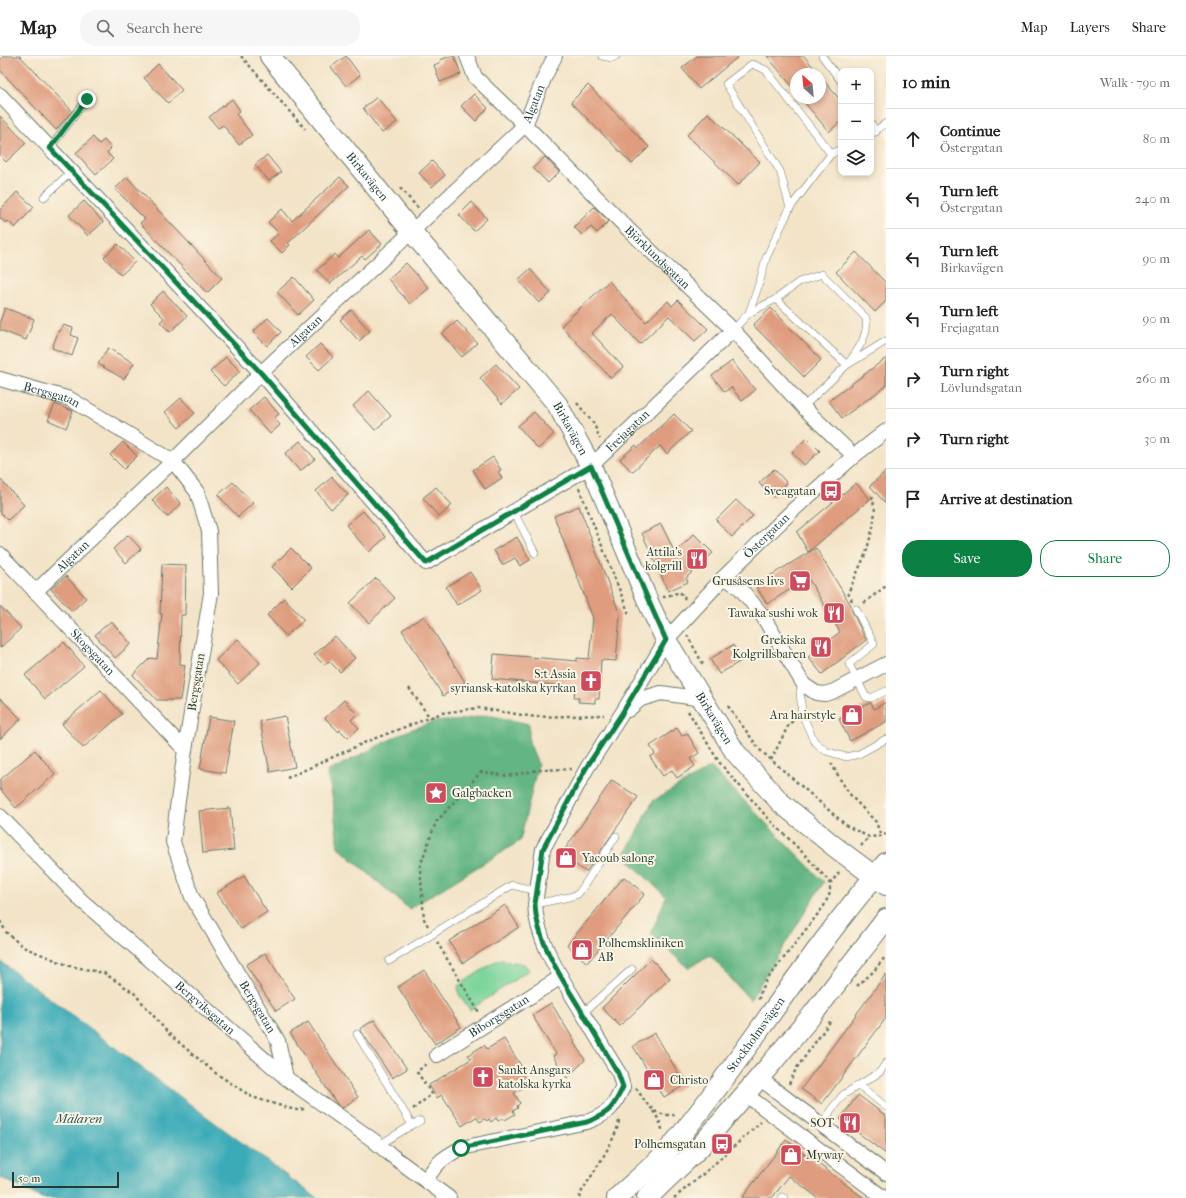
<!DOCTYPE html>
<meta charset="utf-8">
<style>
:root{--surface:#fff;--page:#f6f6f6;--text:#202124;--muted:#757577;--line:#e0e0e0;--accent:#0b8043}
body{margin:0;font-family:"IM FELL French Canon",serif;background:var(--page);color:var(--text)}
.controls{position:absolute;right:12px;top:12px;display:grid;overflow:hidden;border-radius:8px;box-shadow:0 2px 6px #0003}
.controls button{width:36px;height:36px;display:grid;place-items:center;padding:0;border:0;border-bottom:1px solid var(--line);background:var(--surface);color:var(--text);font:20px sans-serif}
.compass{position:absolute;left:790px;top:12px;width:36px;height:36px;border-radius:50%;background:var(--surface);box-shadow:0 2px 6px #0003;rotate:333deg}
.scale{position:absolute;left:12px;bottom:10px;width:107px;box-sizing:border-box;padding-left:4px;border:2px solid #1f3d34;border-top:0;font-size:11px;line-height:14px;white-space:nowrap;color:#1f3d34;-webkit-text-stroke:3px #fcf5e5;paint-order:stroke}
.stop{position:absolute;width:12px;height:12px;margin:-9px;border:3px solid #0b8043;border-radius:50%;background:#fff}
.stop.end{background:#0b8043;border-color:#fff;box-shadow:0 1px 4px #0008}
.list{margin:0;padding:0;list-style:none}
h2{display:flex;justify-content:space-between;align-items:center;height:52px;margin:0;padding:0 16px;font-size:17px}
h2 small{font-size:13px;font-weight:400;color:var(--muted)}
.list li{display:grid;grid-template-columns:26px 1fr auto;gap:12px;align-items:center;box-sizing:border-box;height:60px;padding:0 16px;border-top:1px solid var(--line)}
.list b{display:block;font-size:15px;white-space:nowrap}
.list p{margin:0;font-size:13px;white-space:nowrap;color:var(--muted)}
.list em{font-size:13px;font-style:normal;color:var(--muted)}
.actions{display:flex;gap:8px;padding:12px 16px}
.actions a{flex:1;padding:9px 0;border:1px solid var(--accent);border-radius:16px;text-align:center;font-size:14px;color:var(--accent)}
.actions .main{background:var(--accent);color:#fff}
.icon{flex:none;width:22px;height:22px;fill:none;stroke:currentColor;stroke-width:2;stroke-linecap:round;stroke-linejoin:round}
.map{position:relative;flex:none;width:886px;height:1142px;overflow:hidden}
header{display:flex;align-items:center;gap:24px;box-sizing:border-box;height:56px;padding:0 20px;background:var(--surface);border-bottom:1px solid var(--line)}
header strong{font-size:19px}
nav{display:flex;gap:22px;margin-inline-start:auto;font-size:14px}
.search{width:280px;height:36px;background:var(--page);display:flex;align-items:center;gap:10px;box-sizing:border-box;padding:0 14px;border-radius:16px;color:var(--muted);font-size:15px}
main{display:flex}
aside{flex:1;background:var(--surface)}
.map>svg:first-child{display:block}
.green{fill:#7bd59b;stroke:#4d8968}
.forest{fill:#64b683;stroke:#427a5c}
.water{fill:#3aabb7;stroke:#2c7476}
.building{fill:#df9c7e}
.lines{fill:none;stroke-linecap:round;stroke-linejoin:round}
.lane-casing{stroke:#697768;stroke-width:8}
.street-casing{stroke:#697768;stroke-width:16}
.secondary-casing{stroke:#697768;stroke-width:22}
.path{stroke:#697768;stroke-width:2.5;stroke-dasharray:3 3;stroke-linecap:butt}
.lane{stroke:#fff;stroke-width:7}
.street{stroke:#fff;stroke-width:14}
.secondary{stroke:#fff;stroke-width:20}
.route{stroke:#0b8043;stroke-width:5}
.labels{text-anchor:middle;dominant-baseline:central;stroke-width:4;stroke-linejoin:round;paint-order:stroke}
.street-label{font-size:12px;fill:#1f3d34;stroke:#fcf5e5}
.poi-label{font-size:12px;fill:#1f3d34;stroke:#fcf5e5;text-anchor:end}
.water-label{font-size:13px;font-style:italic;fill:#275e5b;stroke:#fcf5e5}
</style>
<header>
<strong>Map</strong>
<div class="search"><svg class="icon" aria-label="search" viewBox="0 0 24 24"><circle cx="10" cy="10" r="6"/><path d="M15 15l6 6"/></svg>Search here</div>
<nav><a>Map</a><a>Layers</a><a>Share</a></nav>
</header>
<main>
<div class="map">
<svg width="886" height="1142" viewBox="0 0 886 1142">
<rect width="100%" height="100%" fill="#fcf5e5"/>
<filter id="ink" filterUnits="userSpaceOnUse"><feTurbulence type="fractalNoise" baseFrequency=".025" numOctaves="2"/><feDisplacementMap in="SourceGraphic" scale="8" xChannelSelector="R" yChannelSelector="G"/><feConvolveMatrix kernelMatrix="1 2 1 2 8 2 1 2 1" color-interpolation-filters="sRGB"/></filter>
<filter id="wash" filterUnits="userSpaceOnUse"><feTurbulence type="fractalNoise" baseFrequency=".012" numOctaves="4" result="noise"/><feDisplacementMap in="SourceGraphic" scale="16" xChannelSelector="R" yChannelSelector="G"/><feGaussianBlur stdDeviation="0.9" result="paint"/><feColorMatrix in="noise" values="0 0 0 0 0 0 0 0 0 0 0 0 0 0 0 0 0 1.4 0 .05"/><feComposite in="paint" operator="in"/></filter>
<g filter="url(#wash)">
<rect width="100%" height="100%" fill="#f3e4c8"/>
<path class="green" d="M499,903L524,908L529,914L470,954L459,938L458,930Z"/>
<path class="forest" d="M488,659L529,668V686L538,708L520,785L409,853L338,791L333,744L327,716L407,675L436,665H455Z
M711,711L824,826L750,944L710,899L688,912L651,878L666,841L624,800L653,745Z"/>
<path class="water" d="M0,905L203,1058L317,1142H42L0,1121Z"/>
<g id="blocks">
<path class="building" d="M4,0H20L72,55L56,74L0,14V4Z
M346,0L360,19L346,30L331,11Z
M451,0H454L461,18L440,26L434,9L441,6L440,4Z
M697,0H739L699,33L682,12Z
M767,0H804L819,18H796V35Z
M158,8L182,34L168,47L144,22Z
M820,20L841,45V65L829,76L801,42H820Z
M588,29L649,91L632,108L571,46Z
M474,38L488,52L476,65L461,50Z
M377,41L397,66L382,77L363,52Z
M232,43L240,55L236,58L252,79L239,89L223,69L218,72L209,61Z
M708,57L760,106L738,129L687,79Z
M0,60L26,87L6,106L0,100Z
M93,81L99,88L104,84L111,92L107,97L113,103L96,119L76,97Z
M267,99L281,116L269,125L255,109Z
M545,101L559,116L548,127L533,112Z
M432,105L445,119L432,131L419,117Z
M127,121L222,222L207,237L140,167L145,163L115,133Z
M340,121L349,130L288,187L290,189L282,197L270,185L279,177L268,166L282,153L292,165Z
M17,136L34,151L15,172L8,165L6,167L0,162V154Z
M84,145L103,166L88,180L69,159Z
M472,146L487,163L474,175L459,159Z
M594,151L609,165L597,177L591,171L582,179L574,171Z
M369,174L382,188L365,203L362,200L330,228L317,214L335,198L338,202Z
M118,188L135,206L121,219L104,201Z
M856,196L886,227V245L875,256L836,216Z
M406,207L429,232L410,248L388,223Z
M530,213L551,237L539,247L518,224Z
M294,221L314,244L298,259L277,236Z
M609,225L646,266L668,245L672,250L678,244L708,273L695,285L669,260L640,288L612,258L592,277L623,311L611,322L561,270Z
M163,235L187,260L170,276L160,266L164,262L150,248Z
M5,252L34,263L26,284L0,274V265Z
M771,252L821,304L804,321L753,269Z
M351,254L370,275L359,285L340,264Z
M268,262L281,276L267,290L253,276Z
M457,265L477,287L462,301L442,278Z
M63,269L73,272L71,279L78,282L72,300L52,292L59,274L60,275Z
M320,288L333,301L319,314L306,301Z
M108,292L134,307L124,323L98,308Z
M226,301L240,315L224,330L210,316Z
M886,302V330L842,362L829,345Z
M732,305L755,334L742,345L731,331L725,336L712,320Z
M496,308L519,333L502,348L480,322Z
M369,335L391,360L375,374L353,350Z
M264,341L279,358L274,362L280,369L270,378L249,354Z
M181,342L195,357L179,372L165,356Z
M55,348L73,355L66,372L48,364Z
M534,356L554,378L538,393L518,370Z
M674,358L691,375L667,398L660,390L632,416L620,403L636,389L638,392Z
M807,382L820,395L804,409L792,396Z
M300,385L315,403L300,415L285,398Z
M123,386L137,400L124,413L110,399Z
M493,401L501,414L498,416L502,422L485,433L473,414Z
M774,413L787,427L772,441L759,427Z
M886,415V448L870,430Z
M332,421L348,439L331,453L316,435Z
M0,423L24,449L8,464L0,456Z
M233,426L253,447L238,461L218,439Z
M856,427L870,443L808,496L797,476Z
M166,431L181,448L167,461L152,444Z
M436,431L452,449L439,461L423,442Z
M736,444L753,460L732,481L716,464Z
M579,450L620,559L616,605L601,604L599,643H595V647L578,646L579,642H574L575,631L492,623L494,598L577,605V602L589,603L593,562L554,460Z
M363,455L386,481L369,496L346,469Z
M661,468L675,497L694,478L713,497L686,522L688,526L668,535L642,477Z
M128,479L141,493L126,507L113,493Z
M517,481L530,504L520,510L515,502L502,509L494,494Z
M291,492L311,512L292,531L272,511Z
M816,492L852,551V555L866,584L822,618L808,601L840,576L808,522L767,548L755,529Z
M162,508L186,509L185,559H181L180,608L185,609L180,644H157L133,619L150,602L157,603L162,558H160Z
M470,516L482,534L457,549L446,531Z
M66,520L86,542L72,555L51,533Z
M376,522L395,542L369,567L350,547Z
M284,542L304,564L286,580L267,559Z
M0,550L21,572L0,592Z
M424,560L465,626L443,640L402,574Z
M111,565L131,588L115,602L95,579Z
M335,580L355,602L340,616L329,605L324,609L314,599Z
M238,583L260,607L238,628L216,604Z
M64,586L84,610L45,643L25,619Z
M733,589L743,604L719,618L710,603Z
M101,634L122,658L83,692L62,668Z
M0,642L21,663L0,683Z
M344,644L357,658L351,664L359,672L348,682L340,674L339,676L325,662Z
M886,646V666L850,685L839,663L870,647H871L874,653Z
M285,660L295,711L270,716L260,665Z
M209,661L234,665L225,717L200,713Z
M677,672L682,680L687,677L699,697L690,703L695,710L677,722L672,714L663,720L650,701L655,698L650,690Z
M35,694L55,718L16,752L0,733V724Z
M612,724L638,741L586,816L561,799Z
M230,752L234,794L203,797L199,755Z
M244,820L267,856L241,873L217,837Z
M624,821L645,838L587,907L567,889Z
M505,849L519,871L463,907L449,885Z
M265,897L295,943L276,955L246,909Z
M651,903L670,922L620,970L602,952Z
M424,914L461,971L435,988L398,931Z
M886,918V962L822,1048L801,1033Z
M551,947L575,986L574,987L585,1004L567,1022L553,1000L556,998L532,959Z
M374,964L407,1013L392,1022L360,973Z
M308,966L358,1041L342,1052L337,1048L290,977Z
M655,977L685,1029L664,1041L633,990Z
M504,983L523,1013L520,1014L529,1028L514,1037L520,1047L517,1050L518,1052L513,1055L515,1058L505,1064L503,1062L498,1065L496,1062L491,1066L489,1063L487,1065L485,1063L480,1066L476,1061L462,1070L442,1039L437,1042L429,1029L471,1003L468,999L484,989L487,993Z
M858,1039L886,1060V1098L840,1063Z
M786,1084L864,1142H818L789,1120L772,1142H742Z"/>
</g>
</g>
<g filter="url(#ink)">
<use href="#blocks" fill-opacity="0" stroke="#697768" stroke-width="1"/>
<g class="lines">
<g class="lane-casing">
<path id="lane" d="M602,0L612,2L616,0
M822,0L841,25
M871,67L876,76
M871,78L886,67
M50,92L87,43
M44,141L72,115
M790,152L780,115L726,28L752,8L766,14L831,98
M749,257L776,243L799,226L822,218L866,262C869,280 857,295 847,309L776,243
M733,274L749,257L760,225L766,202L790,152L831,98L841,93
M803,351L847,309L886,285
M514,456L535,497
M856,553L874,588L849,608L866,641L871,642L886,635
M804,629L800,635L802,658L814,685L826,695L846,701L859,698L886,683
M535,848L569,841L578,838L583,831L616,780
M389,905L512,829L537,835
M583,957L632,913
M357,978L412,1069L379,1089
M859,1029L886,1051
M412,1069L420,1065
M824,1071L830,1055L843,1039L880,1016L886,1007
M782,1141L784,1142"/>
</g>
<g class="street-casing">
<g id="street">
<path id="s1" d="M467,0L475,21L525,69L628,173L733,274L803,351L854,400"/>
<path id="s2" d="M0,39L261,317L426,507L591,410L733,274"/>
<path id="s3" d="M0,323L70,343L173,405L197,436L209,475L211,537L185,694L177,752L173,786L192,841L278,985L286,1022"/>
<path id="s4" d="M0,498L185,694"/>
<path d="M724,521L740,532L762,559L804,629L816,637L825,638L834,635L886,608"/>
<path id="s5" d="M35,536L173,405L261,317L525,69L545,20L555,0"/>
<path d="M628,654L641,643L661,637L703,643"/>
<path id="s6" d="M0,760L82,845L286,1022L373,1084L391,1099L449,1142"/>
<path id="s7" d="M437,999L561,921"/>
<path d="M759,1022L886,1117"/>
<path d="M745,1038L884,1142"/>
<path id="s8" d="M426,1124C437,1106 443,1102 461,1092L587,1066C610,1057 613,1052 623,1031L619,1017C605,995 592,973 579,951C561,921 536,884 535,848L543,793L587,712L621,659L666,584L724,521L792,455L854,400L886,375"/>
</g>
</g>
<g class="secondary-casing">
<g id="secondary">
<path id="s9" d="M270,0L412,176L557,348L591,410L649,548L666,584L735,696L781,747L835,791L886,829"/>
<path id="s10" d="M617,1142C635,1125 654,1110 670,1092C698,1060 722,1025 747,991C792,928 836,865 886,807"/>
<path d="M647,1142L699,1092L759,1022L813,958L886,863"/>
</g>
</g>
<path class="path" d="M241,0L305,73
M400,132L418,152
M577,347L594,368L600,383
M579,432L629,558
M664,540V541L680,536L685,543
M852,545L848,537L866,497L873,471L875,455L872,439
M864,547L886,530
M687,579L704,610
M409,632L430,662
M728,650L760,694L847,770L869,781L881,780L886,778
M688,655L719,706L766,760L805,799L827,823L830,828V837L824,850L766,925L761,935L758,945
M771,704L789,668L794,664
M831,707L843,728L852,741L876,766L881,780
M287,722L368,685L442,657L478,652L535,661L604,659
M861,790L869,781
M830,828L840,815
M0,865L6,876L23,891L70,910L104,917L134,937L169,978L214,1016L252,1041L295,1054L305,1053
M428,870L424,863L420,810L436,766L481,716L508,720L538,714L572,713
M437,886L480,958
M857,930L873,916L886,900
M789,1028L796,1013L832,963
M636,1032C648,1049 652,1060 675,1059
M413,1053L432,1038L417,1016L427,1007
M653,1055L659,1064L663,1076
M579,1142L582,1135C591,1120 620,1078 619,1062
M674,1142L702,1119L761,1066"/>
<use href="#lane" class="lane"/>
<use href="#street" class="street"/>
<use href="#secondary" class="secondary"/>
</g>
</g>
<g class="lines" filter="url(#ink)">
<path class="route" d="M87,43L50,92L261,317L426,507L591,410L650,548L666,584L621,659L586,712L543,793L535,848C536,884 561,921 579,951C592,973 605,995 618,1017L623,1031C613,1052 610,1057 587,1066L461,1092"/>
</g>
<defs>
<g id="bus-square" transform="scale(1.15)"><rect x="-9" y="-9" width="18" height="18" rx="4" fill="#d1495b" stroke="#fcf5e5"/><path d="M-5-6H5V4H4V6H2V4H-2V6H-4V4H-5ZM-3.5-4V0h7V-4ZM-3.5 1.2v1.5H-2V1.2ZM2 1.2v1.5H3.5V1.2Z" fill="#fff"/></g>
<g id="restaurant-square" transform="scale(1.15)"><rect x="-9" y="-9" width="18" height="18" rx="4" fill="#d1495b" stroke="#fcf5e5"/><path d="M-5-6h1v4h1v-4h1v4h1v-4h1v5L-1.5 .5V6h-2V.5L-5-1ZM5-6V6H3V1.5H1.5Q1.5-4 5-6Z" fill="#fff"/></g>
<g id="supermarket-square" transform="scale(1.15)"><rect x="-9" y="-9" width="18" height="18" rx="4" fill="#d1495b" stroke="#fcf5e5"/><path d="M-6-5.5h2.5l.6 2H6L4.5 2H-2.5L-4.4-4H-6ZM-1.5 3.2a1.3 1.3 0 1 0 .1 0ZM3 3.2a1.3 1.3 0 1 0 .1 0Z" fill="#fff"/></g>
<g id="church-square" transform="scale(1.15)"><rect x="-9" y="-9" width="18" height="18" rx="4" fill="#d1495b" stroke="#fcf5e5"/><path d="M-1.2-6h2.4v3.5h3.3v2.4h-3.3V6h-2.4V-.1h-3.3v-2.4h3.3Z" fill="#fff"/></g>
<g id="shop-square" transform="scale(1.15)"><rect x="-9" y="-9" width="18" height="18" rx="4" fill="#d1495b" stroke="#fcf5e5"/><path d="M-5-2.5h2.3a2.7 3.5 0 0 1 5.4 0H5L5.5 6h-11ZM-1.5-2.5h3a1.5 2.3 0 0 0-3 0Z" fill="#fff"/></g>
<g id="sight-square" transform="scale(1.15)"><rect x="-9" y="-9" width="18" height="18" rx="4" fill="#d1495b" stroke="#fcf5e5"/><path d="M0-6L1.8-2.2L6-1.7L2.9 1.2L3.7 5.4L0 3.3L-3.7 5.4L-2.9 1.2L-6-1.7L-1.8-2.2Z" fill="#fff"/></g>
</defs>
<g fill-rule="evenodd">
<use href="#bus-square" x="831" y="435"/>
<use href="#restaurant-square" x="697" y="503"/>
<use href="#supermarket-square" x="800" y="525"/>
<use href="#restaurant-square" x="834" y="557"/>
<use href="#restaurant-square" x="821" y="591"/>
<use href="#church-square" x="591" y="625"/>
<use href="#shop-square" x="852" y="659"/>
<use href="#sight-square" x="436" y="737"/>
<use href="#shop-square" x="566" y="802"/>
<use href="#shop-square" x="582" y="894"/>
<use href="#church-square" x="483" y="1021"/>
<use href="#shop-square" x="654" y="1024"/>
<use href="#restaurant-square" x="850" y="1067"/>
<use href="#bus-square" x="722" y="1088"/>
<use href="#shop-square" x="791" y="1099"/>
</g>
<g class="labels">
<g class="street-label">
<text stroke="none"><textPath href="#s5" startOffset="700">Algatan</textPath></text>
<text stroke="none"><textPath href="#s9" startOffset="155">Birkavägen</textPath></text>
<text stroke="none"><textPath href="#s1" startOffset="279">Björklundsgatan</textPath></text>
<text stroke="none"><textPath href="#s5" startOffset="376">Algatan</textPath></text>
<text stroke="none"><textPath href="#s3" startOffset="54">Bergsgatan</textPath></text>
<text stroke="none"><textPath href="#s9" startOffset="479">Birkavägen</textPath></text>
<text stroke="none"><textPath href="#s2" startOffset="875">Frejagatan</textPath></text>
<text stroke="none"><textPath href="#s8" startOffset="877">Östergatan</textPath></text>
<text stroke="none"><textPath href="#s5" startOffset="52">Algatan</textPath></text>
<text stroke="none"><textPath href="#s4" startOffset="135">Skogsgatan</textPath></text>
<text transform="translate(196 626) rotate(-81)">Bergsgatan</text>
<text stroke="none"><textPath href="#s9" startOffset="803">Birkavägen</textPath></text>
<text stroke="none"><textPath href="#s3" startOffset="773">Bergsgatan</textPath></text>
<text stroke="none"><textPath href="#s6" startOffset="281">Bergviksgatan</textPath></text>
<text stroke="none"><textPath href="#s7" startOffset="73">Biborgsgatan</textPath></text>
<text stroke="none"><textPath href="#s10" startOffset="215">Stockholmsvägen</textPath></text>
</g>
<g class="poi-label">
<text x="816" y="435">Sveagatan</text>
<text x="682" y="496">Attila's<tspan x="682" dy="14">kolgrill</tspan></text>
<text x="784" y="525">Grusåsens livs</text>
<text x="818" y="557">Tawaka sushi wok</text>
<text x="806" y="584">Grekiska<tspan x="806" dy="14">Kolgrillsbaren</tspan></text>
<text x="576" y="618">S:t Assia<tspan x="576" dy="14">syriansk-katolska kyrkan</tspan></text>
<text x="836" y="659">Ara hairstyle</text>
<text x="452" y="737" text-anchor="start">Galgbacken</text>
<text x="582" y="802" text-anchor="start">Yacoub salong</text>
<text x="598" y="887" text-anchor="start">Polhemskliniken<tspan x="598" dy="14">AB</tspan></text>
<text x="498" y="1014" text-anchor="start">Sankt Ansgars<tspan x="498" dy="14">katolska kyrka</tspan></text>
<text x="670" y="1024" text-anchor="start">Christo</text>
<text x="834" y="1067">SOT</text>
<text x="706" y="1088">Polhemsgatan</text>
<text x="806" y="1099" text-anchor="start">Myway</text>
</g>
<g class="water-label">
<text x="79" y="1062">Mälaren</text>
</g>
</g>
</svg>
<div class="controls">
<button>+</button>
<button>−</button>
<button><svg class="icon" aria-label="layers" viewBox="0 0 24 24"><path d="M12 4l9 5-9 5-9-5zM3 14l9 5 9-5"/></svg></button>
</div>
<svg class="compass" viewBox="-18 -18 36 36"><path d="M0-13l5 13h-10z" fill="#e53935"/><path d="M0 13l5-13h-10z" fill="#757577"/></svg>
<div class="scale">50 m</div>
<div class="stop" style="left:461px;top:1092px"></div>
<div class="stop end" style="left:87px;top:43px"></div>
</div>
<aside>
<h2>10 min<small>Walk · 790 m</small></h2>
<ul class="list">
<li><svg class="icon" aria-label="ahead" viewBox="0 0 24 24"><path d="M12 20V5M6 11l6-6 6 6"/></svg><div><b>Continue</b><p>Östergatan</p></div><em>80 m</em></li>
<li><svg class="icon" aria-label="left" viewBox="0 0 24 24"><path d="M17 20v-9H6M10 6l-5 5 5 5"/></svg><div><b>Turn left</b><p>Östergatan</p></div><em>240 m</em></li>
<li><svg class="icon" aria-label="left" viewBox="0 0 24 24"><path d="M17 20v-9H6M10 6l-5 5 5 5"/></svg><div><b>Turn left</b><p>Birkavägen</p></div><em>90 m</em></li>
<li><svg class="icon" aria-label="left" viewBox="0 0 24 24"><path d="M17 20v-9H6M10 6l-5 5 5 5"/></svg><div><b>Turn left</b><p>Frejagatan</p></div><em>90 m</em></li>
<li><svg class="icon" aria-label="right" viewBox="0 0 24 24"><path d="M7 20v-9h11M14 6l5 5-5 5"/></svg><div><b>Turn right</b><p>Lövlundsgatan</p></div><em>260 m</em></li>
<li><svg class="icon" aria-label="right" viewBox="0 0 24 24"><path d="M7 20v-9h11M14 6l5 5-5 5"/></svg><div><b>Turn right</b></div><em>30 m</em></li>
<li><svg class="icon" aria-label="arrive" viewBox="0 0 24 24"><path d="M6 21V4h12l-3 4 3 4H6"/></svg><div><b>Arrive at destination</b></div></li>
</ul>
<div class="actions"><a class="main">Save</a><a>Share</a></div>
</aside>
</main>
